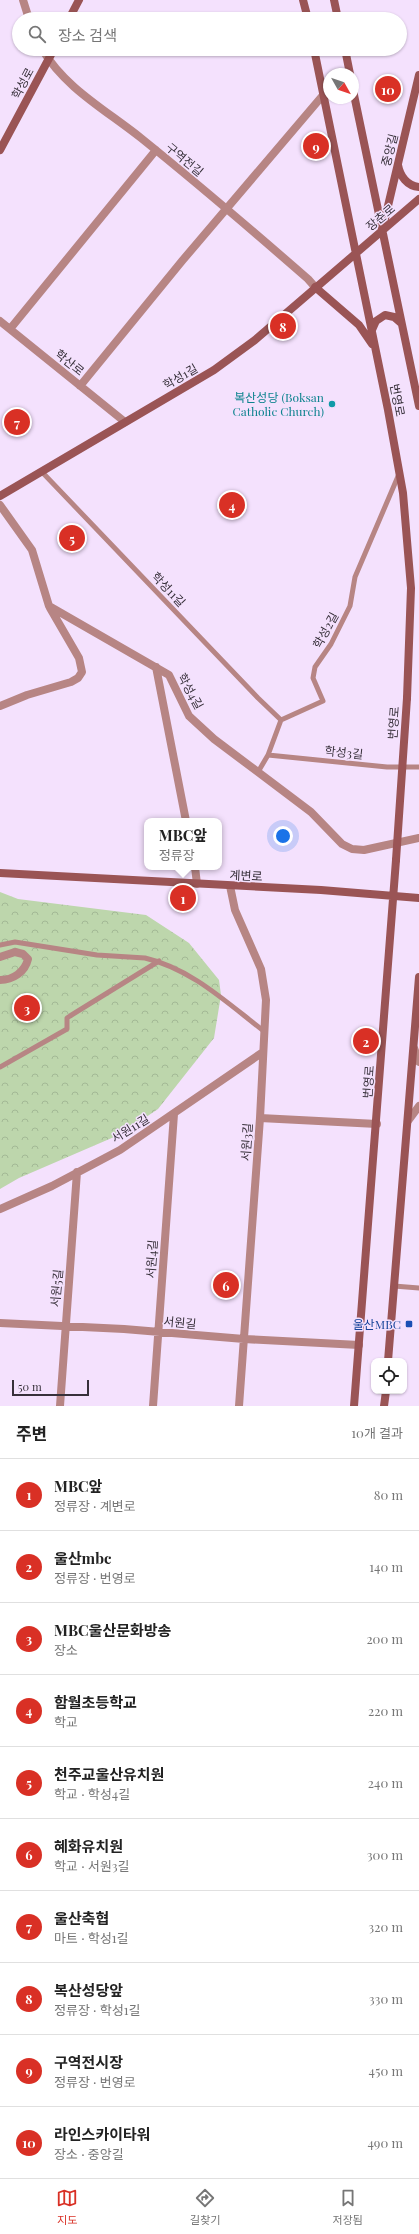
<!DOCTYPE html>
<html lang="ko">
<meta charset="utf-8">
<style>
:root{--surface:#fff;--page:#f2f2f2;--text:#222;--muted:#767676;--line:#e0e0e0;--accent:#d93025}
body{margin:0;font-family:"Playfair Display","Noto Sans KR",serif;background:var(--page);color:var(--text)}
.controls{position:absolute;right:12px;bottom:12px;display:grid;overflow:hidden;border-radius:8px;box-shadow:0 1px 3px #0004}
.controls button{width:36px;height:36px;display:grid;place-items:center;padding:0;border:0;border-bottom:1px solid var(--line);background:var(--surface);color:var(--text);font:20px sans-serif}
.compass{position:absolute;left:323px;top:68px;width:36px;height:36px;border-radius:50%;background:var(--surface);box-shadow:0 1px 3px #0004;rotate:130deg}
.scale{position:absolute;left:12px;bottom:10px;width:77px;box-sizing:border-box;padding-left:4px;border:2px solid #37303a;border-top:0;font-size:11px;line-height:14px;white-space:nowrap;color:#37303a;-webkit-text-stroke:3px #f4e1fd;paint-order:stroke}
.you{position:absolute;left:283px;top:836px;width:14px;height:14px;margin:-10px;border:3px solid #fff;border-radius:50%;background:#1a73e8;box-shadow:0 0 0 6px #1a73e833}
.badge{display:grid;place-items:center;width:26px;height:26px;border-radius:50%;background:var(--accent);color:#fff;font-size:13px;font-weight:700}
.pin{position:absolute;translate:-50% -50%;border:2px solid #fff;box-shadow:0 1px 4px #0006}
.popup{position:absolute;left:144px;top:818px;width:78px;height:52px;box-sizing:border-box;display:grid;place-content:center;border-radius:8px;background:var(--surface);filter:drop-shadow(0 1px 3px #0005);font-size:13px;white-space:nowrap;color:var(--muted)}
.popup b{font-size:15px;color:var(--text)}
.popup::after{content:'';position:absolute;left:50%;top:100%;margin-left:-8px;border:8px solid transparent;border-top-color:var(--surface)}
.list{margin:0;padding:0;list-style:none}
h2{display:flex;justify-content:space-between;align-items:center;height:52px;margin:0;padding:0 16px;font-size:17px}
h2 small{font-size:13px;font-weight:400;color:var(--muted)}
.list li{display:grid;grid-template-columns:26px 1fr auto;gap:12px;align-items:center;box-sizing:border-box;height:72px;padding:0 16px;border-top:1px solid var(--line)}
.list b{display:block;font-size:15px;white-space:nowrap}
.list p{margin:0;font-size:13px;white-space:nowrap;color:var(--muted)}
.list em{font-size:13px;font-style:normal;color:var(--muted)}
.icon{flex:none;width:22px;height:22px;fill:none;stroke:currentColor;stroke-width:2;stroke-linecap:round;stroke-linejoin:round}
.map{position:relative;flex:none;width:419px;height:1406px;overflow:hidden}
.search{position:absolute;background:var(--surface);box-shadow:0 1px 3px #0004;left:12px;right:12px;top:12px;height:44px;display:flex;align-items:center;gap:10px;box-sizing:border-box;padding:0 14px;border-radius:22px;color:var(--muted);font-size:15px}
.sheet{height:772px;background:var(--surface)}
nav{display:flex;justify-content:space-around;align-items:center;box-sizing:border-box;height:56px;border-top:1px solid var(--line);background:var(--surface);font-size:11px;color:var(--muted)}
nav a{display:grid;justify-items:center;gap:2px}
nav .on{color:var(--accent)}
.map>svg:first-child{display:block}
.forest{fill:url(#forest-crowns)}
.lines{fill:none;stroke-linecap:round;stroke-linejoin:round}
.lane{stroke:#b78584;stroke-width:5}
.street{stroke:#b78584;stroke-width:8}
.secondary{stroke:#9a5455;stroke-width:8}
.secondary-bridge{stroke:#9a5455;stroke-width:8}
.culture-dot{fill:#0f9aa8;stroke:#f4e1fd;stroke-width:1.5}
.transit-dot{fill:#1a4fb4;stroke:#f4e1fd;stroke-width:1.5}
.labels{text-anchor:middle;dominant-baseline:central;stroke-width:3;stroke-linejoin:round;paint-order:stroke}
.street-label{font-size:12px;fill:#37303a;stroke:#f4e1fd}
.culture-label{font-size:12px;fill:#0d838f;stroke:#f4e1fd;text-anchor:end}
.transit-label{font-size:12px;fill:#164399;stroke:#f4e1fd;text-anchor:end}
</style>
<div class="map">
<svg width="419" height="1406" viewBox="0 0 419 1406">
<defs>
<pattern id="forest-crowns" width="20" height="18" patternUnits="userSpaceOnUse"><rect width="20" height="18" fill="#bdd6ac"/><path d="M2 6a3 3 0 1 1 6 0M12 15a3 3 0 1 1 6 0" fill="none" stroke="#a3b895"/></pattern>
</defs>
<rect width="100%" height="100%" fill="#f4e1fd"/>
<path class="forest" d="M0,892L18,899L146,915L189,943L219,980L221,995L214,1038L158,1109L121,1134L19,1178L0,1189Z"/>
<g class="lines">
<path class="lane" d="M42,472L258,698L281,720
M268,755L387,767H419
M258,772L268,755L281,720L323,701L313,678L315,667L331,644L350,606L355,577L399,474
M0,945L15,942L97,955L145,958C192,969 227,1003 265,1032
M0,1067L67,1029V1018L70,1016L159,961
M394,1286L419,1288"/>
<path class="street" d="M23,0L29,19
M42,49C65,88 106,110 141,138C198,184 253,231 308,279L315,287
M0,321L125,422
M10,329L156,150
M80,386L182,261L324,94
M0,505L32,550L49,606L169,675L189,716L214,739L311,812L342,844L352,849L364,850L419,838
M156,667L186,821
M0,706L27,695L71,682L78,678L82,672L79,658L50,608
M195,867L197,884
M230,886L235,910L261,969L266,1000L260,1118L239,1406
M0,957L15,952L23,954L28,959C25,972 13,980 0,980
M414,1048L419,1062
M260,1118L377,1124
M408,1121L419,1106
M0,1209L52,1186L120,1150L263,1052
M0,1323L124,1329L244,1339L359,1345
M60,1406L77,1172
M153,1406L174,1114"/>
<path class="secondary" d="M303,0L308,19
M334,0L338,19
M69,19L79,0
M314,49L388,410L403,493L411,588L407,698
M345,49L350,74
M353,90L419,406
M0,150L54,49
M398,165C400,176 407,186 419,187
M383,227L419,75
M315,287L359,325L372,344
M372,330L376,321L385,315L394,317L401,323
M0,496L214,370L255,340L419,199
M0,873L321,890L419,898
M388,1361L419,977
M354,1406L396,860
M384,1406L386,1391"/>
<path class="secondary-bridge" d="M396,860L407,698"/>
</g>
<circle class="culture-dot" cx="332" cy="404" r="4"/>
<rect class="transit-dot" x="405" y="1320" width="8" height="8" rx="2"/>
<g class="labels">
<g class="street-label">
<text transform="translate(22 83) rotate(-62)">학성로</text>
<text transform="translate(389 150) rotate(-76)">중앙길</text>
<text transform="translate(185 159) rotate(40)">구역전길</text>
<text transform="translate(380 217) rotate(-40)">장춘로</text>
<text transform="translate(70 362) rotate(39)">학산로</text>
<text transform="translate(180 376) rotate(-30)">학성1길</text>
<text transform="translate(398 400) rotate(79)">번영로</text>
<text transform="translate(169 589) rotate(46)">학성11길</text>
<text transform="translate(325 630) rotate(-61)">학성2길</text>
<text transform="translate(191 691) rotate(61)">학성4길</text>
<text transform="translate(393 723) rotate(-86)">번영로</text>
<text transform="translate(344 752) rotate(6)">학성3길</text>
<text transform="translate(246 875) rotate(3)">계변로</text>
<text transform="translate(368 1082) rotate(-86)">번영로</text>
<text transform="translate(130 1128) rotate(-32)">서원11길</text>
<text transform="translate(246 1142) rotate(-86)">서원3길</text>
<text transform="translate(151 1259) rotate(-86)">서원4길</text>
<text transform="translate(56 1288) rotate(-85)">서원5길</text>
<text transform="translate(180 1322) rotate(5)">서원길</text>
</g>
<g class="culture-label">
<text x="324" y="397">복산성당 (Boksan<tspan x="324" dy="14">Catholic Church)</tspan></text>
</g>
<g class="transit-label">
<text x="401" y="1324">울산MBC</text>
</g>
</g>
</svg>
<div class="controls">
<button><svg class="icon" aria-label="locate" viewBox="0 0 24 24"><circle cx="12" cy="12" r="6"/><path d="M12 2v4M12 18v4M2 12h4M18 12h4"/></svg></button>
</div>
<svg class="compass" viewBox="-18 -18 36 36"><path d="M0-13l5 13h-10z" fill="#e53935"/><path d="M0 13l5-13h-10z" fill="#767676"/></svg>
<div class="scale">50 m</div>
<div class="you"></div>
<div class="pin badge" style="left:183px;top:898px">1</div>
<div class="popup"><b>MBC앞</b>정류장</div>
<div class="pin badge" style="left:366px;top:1041px">2</div>
<div class="pin badge" style="left:27px;top:1008px">3</div>
<div class="pin badge" style="left:232px;top:505px">4</div>
<div class="pin badge" style="left:72px;top:538px">5</div>
<div class="pin badge" style="left:226px;top:1285px">6</div>
<div class="pin badge" style="left:17px;top:422px">7</div>
<div class="pin badge" style="left:283px;top:326px">8</div>
<div class="pin badge" style="left:316px;top:146px">9</div>
<div class="pin badge" style="left:388px;top:89px">10</div>
<div class="search"><svg class="icon" aria-label="search" viewBox="0 0 24 24"><circle cx="10" cy="10" r="6"/><path d="M15 15l6 6"/></svg>장소 검색</div>
</div>
<section class="sheet">
<h2>주변<small>10개 결과</small></h2>
<ul class="list">
<li><span class="badge">1</span><div><b>MBC앞</b><p>정류장 · 계변로</p></div><em>80 m</em></li>
<li><span class="badge">2</span><div><b>울산mbc</b><p>정류장 · 번영로</p></div><em>140 m</em></li>
<li><span class="badge">3</span><div><b>MBC울산문화방송</b><p>장소</p></div><em>200 m</em></li>
<li><span class="badge">4</span><div><b>함월초등학교</b><p>학교</p></div><em>220 m</em></li>
<li><span class="badge">5</span><div><b>천주교울산유치원</b><p>학교 · 학성4길</p></div><em>240 m</em></li>
<li><span class="badge">6</span><div><b>혜화유치원</b><p>학교 · 서원3길</p></div><em>300 m</em></li>
<li><span class="badge">7</span><div><b>울산축협</b><p>마트 · 학성1길</p></div><em>320 m</em></li>
<li><span class="badge">8</span><div><b>복산성당앞</b><p>정류장 · 학성1길</p></div><em>330 m</em></li>
<li><span class="badge">9</span><div><b>구역전시장</b><p>정류장 · 번영로</p></div><em>450 m</em></li>
<li><span class="badge">10</span><div><b>라인스카이타워</b><p>장소 · 중앙길</p></div><em>490 m</em></li>
</ul>
</section>
<nav>
<a class="on"><svg class="icon" aria-label="map" viewBox="0 0 24 24"><path d="M3 6l6-2 6 2 6-2v14l-6 2-6-2-6 2zM9 4v14M15 6v14"/></svg>지도</a>
<a><svg class="icon" aria-label="directions" viewBox="0 0 24 24"><path d="M12 3l9 9-9 9-9-9zM9 14v-3h6M13 9l2 2-2 2"/></svg>길찾기</a>
<a><svg class="icon" aria-label="saved" viewBox="0 0 24 24"><path d="M7 4h10v16l-5-4-5 4z"/></svg>저장됨</a>
</nav>
